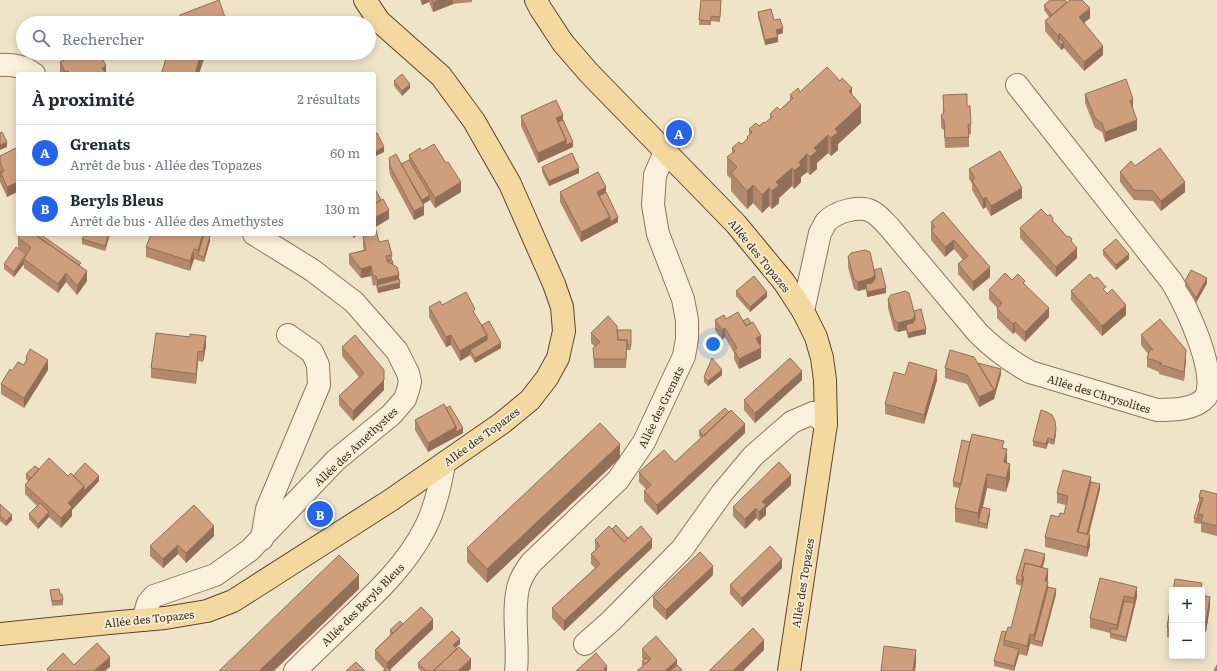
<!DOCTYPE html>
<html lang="fr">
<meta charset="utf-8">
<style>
:root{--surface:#fff;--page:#f2f2f3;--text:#1f2937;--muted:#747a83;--line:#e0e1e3;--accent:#2563eb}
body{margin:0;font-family:Literata,serif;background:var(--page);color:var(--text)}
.controls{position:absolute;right:12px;bottom:12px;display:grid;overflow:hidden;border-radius:4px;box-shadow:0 2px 10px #0003}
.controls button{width:36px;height:36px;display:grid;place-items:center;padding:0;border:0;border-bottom:1px solid var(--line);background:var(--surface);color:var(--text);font:20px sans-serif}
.you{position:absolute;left:713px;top:344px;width:14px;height:14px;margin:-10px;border:3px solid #fff;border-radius:50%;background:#1a73e8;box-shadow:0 0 0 6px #1a73e833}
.badge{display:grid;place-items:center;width:26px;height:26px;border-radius:50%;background:var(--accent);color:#fff;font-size:13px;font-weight:700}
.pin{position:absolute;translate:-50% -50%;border:2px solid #fff;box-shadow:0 1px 4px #0006}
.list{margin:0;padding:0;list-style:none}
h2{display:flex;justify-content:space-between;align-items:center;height:52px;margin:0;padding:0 16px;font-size:17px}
h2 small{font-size:13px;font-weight:400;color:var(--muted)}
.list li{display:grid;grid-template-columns:26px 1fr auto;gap:12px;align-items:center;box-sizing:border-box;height:56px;padding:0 16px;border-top:1px solid var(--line)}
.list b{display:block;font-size:15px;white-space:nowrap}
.list p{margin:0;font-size:13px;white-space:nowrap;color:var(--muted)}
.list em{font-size:13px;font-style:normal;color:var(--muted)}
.icon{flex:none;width:22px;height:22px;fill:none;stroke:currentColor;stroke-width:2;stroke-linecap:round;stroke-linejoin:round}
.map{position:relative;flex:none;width:1217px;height:671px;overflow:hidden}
.search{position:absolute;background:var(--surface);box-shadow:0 2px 10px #0003;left:16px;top:16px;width:360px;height:44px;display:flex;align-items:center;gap:10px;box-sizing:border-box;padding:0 14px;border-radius:22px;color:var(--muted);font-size:15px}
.panel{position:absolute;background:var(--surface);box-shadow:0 2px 10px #0003;left:16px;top:72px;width:360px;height:164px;border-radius:4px}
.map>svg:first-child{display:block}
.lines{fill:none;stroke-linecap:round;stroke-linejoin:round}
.minor-casing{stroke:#8d765c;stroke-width:24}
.major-casing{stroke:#5b4430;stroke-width:24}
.minor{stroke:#faf1dc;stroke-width:22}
.major{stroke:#f3d9a0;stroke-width:22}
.wall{fill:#b2896c}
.shaded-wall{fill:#916f58}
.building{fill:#cf9f7d;stroke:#916f58}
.labels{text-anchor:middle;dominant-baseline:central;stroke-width:3.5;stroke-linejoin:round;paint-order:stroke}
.street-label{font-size:11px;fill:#3d2e20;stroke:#f7eed8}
</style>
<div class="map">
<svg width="1217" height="671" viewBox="0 0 1217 671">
<rect width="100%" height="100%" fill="#f0e4c8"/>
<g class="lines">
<g class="minor-casing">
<path id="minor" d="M0,65C13,64 24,66 34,74
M803,311L820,233C822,230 824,225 826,222C835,212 859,205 871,211C879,215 885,223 890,228L978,333C994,349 1010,361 1030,372L1157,410C1172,410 1195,410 1206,397C1217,370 1186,306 1172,282L1017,85
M262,539L267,509L319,385L318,365L312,352L288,335
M143,620L148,603L154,596L215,575L250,550L336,460L391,415L405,399L408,390L410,382L408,373L397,351L354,302L312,270L254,234
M585,644L611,621L682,549L722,493L753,456L792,422L813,413L826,424
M295,671C314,652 334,633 354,614C380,589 407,563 424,530C435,510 440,487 444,464
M516,671C519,644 512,615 518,588C520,579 525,571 531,563L618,480L644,442L684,356L687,339V320L683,299L658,234L653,205L655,175L665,152"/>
</g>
<g class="major-casing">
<path id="major" d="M536,0L540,8L563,43L589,73L736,224L784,282L803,311L816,337L822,358L825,380L826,424L789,671
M0,634L109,623L165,618L207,611L233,601L391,500L502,423L530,400L547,378L558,358L564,331L562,307L554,284L510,184L474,121L441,76L379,21L365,0"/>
</g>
<use href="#minor" class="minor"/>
<use href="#major" class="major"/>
</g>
<path class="wall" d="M420,0H472V2L453,4L433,12L429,2L422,5Z
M701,0H724H721L720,22L711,21V25H699Z
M1067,2L1090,18L1084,23L1103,55L1084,71L1064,48L1061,50L1045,31V21L1049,17L1044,10V5Z
M758,12L774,20L783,33L777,35L778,42L765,45L758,17Z
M60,62L106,74H61L60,72Z
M394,81L410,88L402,96L394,86Z
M800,92L852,94L861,123L838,144V150L831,156L828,153L817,163V169L810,175L807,172L801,177V182L794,189L792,186L779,198V203L772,209L769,206L762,213L753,203L747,209L731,191V179L727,175V157L732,153V148L742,144L747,139V137L749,135V129L765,123L770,119V114L780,110L790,100V95Z
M1085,94L1133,109L1137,130L1105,142L1102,132L1095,128L1085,103Z
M943,95L967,106L971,124V134H969V147L945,148L944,130L942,129L941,126V116L943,113Z
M521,116L563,120L573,147L538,163L521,126Z
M18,147V194L17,192L7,197L0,182V156Z
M422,151L461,192L435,208L430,200L423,204L424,215L414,220L390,175L389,168V158L401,164L409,160V155Z
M1135,166L1185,192L1161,211L1153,201L1134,200L1120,182V172Z
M542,167L579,173L549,186L542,172Z
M969,169L1022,198L991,216L986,207L983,209L972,190V184L969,179Z
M560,192H606L618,222L581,242L560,202Z
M943,212L990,277L973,291L958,274V264L963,260L954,249L945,257L931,240V222Z
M1053,221L1072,242L1077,258L1056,277L1020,238V228Z
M85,234H110L105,251L82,244V239Z
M155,235L210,241L204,262L194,259L190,271L146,257V247Z
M363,237L379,242L392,255V260L393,265L399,279L400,288L378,293L376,285L373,286L371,276L361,278L349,264V254L364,250L363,247Z
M18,238L81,266L87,281L77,295L66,282L58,293L24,268V264L14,277L4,269V264L25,253L18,248Z
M1103,250L1129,259L1116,270L1103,255Z
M848,257L874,270L886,293L867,297L866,289L858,291L854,289L848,267Z
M1012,280L1025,284L1049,317L1025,342L1015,332L1013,334L997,318V308L989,299V290Z
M1185,281L1207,283L1196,303L1185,286Z
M736,291L767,297L750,312L736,296Z
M1071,291L1106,292L1126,315L1102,336L1071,300Z
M888,299L914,311L926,334L908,338L906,330L898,332L894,330L888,308Z
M442,305L475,314L482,325L501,348L475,363L470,355L460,361L451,345L446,347L429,317V307Z
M726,319L743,321L761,345L760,346L761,358L739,369L734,359V353L725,337L722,340L715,330V320Z
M617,330H631V350H627L626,368H594L593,348L595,347L591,343V333Z
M1141,335L1186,359L1184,381L1159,374V372L1147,367V358L1148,354L1141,345Z
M206,346L203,362L198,361L196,384L151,378V368Z
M342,347L384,390L353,421L339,405V396L359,377L342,356Z
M26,357L48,370L24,408L1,394V384L12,371L24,365L26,362Z
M978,363L1001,374L994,399L979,407L967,384L945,378V368Z
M722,375L708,386L704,382V377Z
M905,375L937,380L924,424L885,414V404Z
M802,380L755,423L744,410V400Z
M415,420L463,433L428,452L415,430Z
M699,431L745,433L657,515L644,501V491L646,489L639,482V472L675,462L701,438L699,436Z
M1056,434L1054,445L1048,443L1046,449L1033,446V441Z
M1004,448L1010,478L1006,492L987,488L983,507L990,514L987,529L955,522V508L960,488L953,487V482Z
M620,458L487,583L467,562V548Z
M39,470L68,476H73L99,481L72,510V516L61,528L49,517L38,529L29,519V514L37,506L25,494V485L28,481L26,479V474Z
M1091,482L1100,489L1089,535L1090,545L1087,557L1045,547V537L1059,517L1064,514L1066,505L1057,503V493Z
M791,485L766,508V515L759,521L756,518L745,529L733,516V507Z
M1217,494V536L1201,532V524L1194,523V518L1199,502V497Z
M0,504L12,520L6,526L0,521Z
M612,529L628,538L652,548L564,631L552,618V608L595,568L591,564V554L595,550V540Z
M214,536L186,563L178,554L163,568L150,556V546Z
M1045,559L1042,568L1048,579L1047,582L1048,587L1056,594L1042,647L1030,644L1027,656L1019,654L1014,671L994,666V661L1006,632L1011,628L1022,586L1016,584V579Z
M782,568L742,607L730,594V585Z
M713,575L666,620L653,607V597Z
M1100,578L1137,597L1126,642L1110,638V633L1090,628V618Z
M50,590L60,594L63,600V605L52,606Z
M1202,595L1210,606L1206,632L1202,631Z
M1172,598V638L1167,637V627Z
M403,624L433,629L390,670H385L375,659V650L390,635V630Z
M460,644L456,648L471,669L468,671H421L418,668V663Z
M642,649L677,665L682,671L642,666V661L644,660L642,658Z"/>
<path class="shaded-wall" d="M422,0H429V2L422,5Z
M439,0H453V4L433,12V3Z
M1090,8V18L1079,27V17Z
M783,28V33L776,35V30Z
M1060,33V43L1058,41V36Z
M778,37V42L765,45V40Z
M1064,43V48L1061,50V45Z
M1103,46V55L1084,71V62Z
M201,53H206L199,74H195Z
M106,66V74L102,68Z
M68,71V74H65V72Z
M410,84V88L402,96V91Z
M852,88V106L849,91Z
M1133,99V109L1130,101Z
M861,105V123L838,144V150L831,156V138L835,129Z
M563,115V125L556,123V118Z
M1137,120V130L1105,142V132Z
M828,135V153L817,163V169L810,175V157L814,148Z
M566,140L573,142V147L538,163V153Z
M7,142V147L0,150V145Z
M384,147V152L374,157V152Z
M807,154V172L801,177V182L794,189V171L799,162Z
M579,168V173L549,186V181Z
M792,168V186L779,198V203L772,209V191L776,182Z
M18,182V189L17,187V192L7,197V187Z
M461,182V192L435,208V198Z
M1185,182V192L1161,211V201Z
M753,185V203L747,209V191Z
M606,187V197H597V192Z
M769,188V206L762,213V195Z
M1022,188V198L991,216V206Z
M430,195V200L422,205V200Z
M986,197V207L983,209V199Z
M424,206V215L414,220V211Z
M389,210V219L374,228V218Z
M610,217H618V222L581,242V232Z
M109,234H110L105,251V246Z
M203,234H204L198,255V250Z
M353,234H360L353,238Z
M210,236V241L204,262V257Z
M954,240V249L945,257V247Z
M1077,248V258L1056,277V267Z
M194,249V259L190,271V261Z
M1129,254V259L1116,270V265Z
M24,259V264L14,277V272Z
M371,266V276L361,278V269Z
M990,267V277L973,291V282Z
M87,271V281L77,295V286Z
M66,273V282L58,293V284Z
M875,274V284H866V289L858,291V282Z
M399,275L400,288L378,293L377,280Z
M1207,278V283L1196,303V298Z
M886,288V293L867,297V292Z
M767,292V297L750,312V307Z
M1126,305V315L1102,336V326Z
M1049,308V317L1025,342V332Z
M915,315V324L906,325V330L898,332V323Z
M1015,322V332L1013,334V324Z
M725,328V337L722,340V330Z
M926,329V334L908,338V333Z
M451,335V345L446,347V337Z
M487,335V345L470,350V355L460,361V351Z
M206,336V346L203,362V352Z
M761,336V345L756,348V338Z
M501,343V348L475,363V358Z
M761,348V358L739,369V359Z
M1186,350V359L1184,381V372Z
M198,351V361L196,384V374Z
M48,360V370L24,408V398Z
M1001,369V374L994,399L979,407V397Z
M722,370V375L708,386V381Z
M937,370V380L924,424V415Z
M802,371V380L755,423V413Z
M384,380V390L353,421V411Z
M745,424V433L657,515V505Z
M456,427V437L428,452V443Z
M463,428V433L456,437V432Z
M1056,429V434L1054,445V440Z
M1048,438V443L1046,449V444Z
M620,444V458L487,583V569Z
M1007,449V463L1004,462Z
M1010,464V478L1006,492V478Z
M987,474V488L979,522H978V513Z
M791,475V485L766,508V515L759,521V512L762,502Z
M99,476V481L72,510V516L61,528V518L68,503L84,486Z
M1091,477V486L1077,537V532Z
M1100,484V489L1086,544V539Z
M756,508V518L745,529V519Z
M990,509V514L987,529V524Z
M49,512V517L38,529V524Z
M12,515V520L6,526V521Z
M214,526V536L186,563V553Z
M1090,535V545L1087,557V547Z
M652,539V548L564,631V621Z
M178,545V554L163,568V559Z
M1045,554V559L1040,577V572Z
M782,559V568L742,607V598Z
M713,566V575L666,620V610Z
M1048,569V579L1045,591V581Z
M359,575V589L274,671H259Z
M1048,582V592L1034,640V635Z
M1137,587V597L1126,642V637L1134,603V598Z
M1056,589V594L1042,647V642Z
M1124,596V606L1117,635V625Z
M1210,597V606L1206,632V622Z
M433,619V629L388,671H387V663Z
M1030,634V644L1027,656V646Z
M460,639V644L453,650V645Z
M764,640V650L743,671H733Z
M1019,649V654L1014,671V666Z
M916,650V664L915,671H913Z
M110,657V667L105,671H94Z
M471,659V669L468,671H458Z
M677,660V670L676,671H665Z
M607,666V671H604V669Z"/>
<path class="building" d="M219,0L227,23H177L180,15Z
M432,0H439L433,3Z
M701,0H721L720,17L711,16V21L699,20Z
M1050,0H1065L1067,2L1052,15L1044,5Z
M1070,0H1082L1090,8L1079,17L1103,46L1084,62L1060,33L1058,36L1045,21Z
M771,9L774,20L780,19L783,28L776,30L778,37L765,40L758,12Z
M1060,38L1064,43L1061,45L1058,41Z
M78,53H100L106,66L102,68L106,74H70L68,71L65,72L60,62Z
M168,53H201L195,74H161Z
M827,67L840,81L842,78L852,88L849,91L861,105L835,129L838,132L831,138L828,135L814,148L817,151L810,157L807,154L799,162L801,165L794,171L792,168L776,182L779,185L772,191L769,188L762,195L753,185L747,191L731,173L737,167L727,157L735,151L732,148L739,142L742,144L748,138L747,137L752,132L749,129L756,123L759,126L764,122L765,123L772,117L770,114L777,107L780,110L793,98L790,95L798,88L800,92Z
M402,74L410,84L402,91L394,81Z
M1126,79L1133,99L1130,101L1137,120L1105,132L1102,123L1095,118L1085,94Z
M967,94V106H970L971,124L968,125L969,137L945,138L944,120L942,119L941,116L942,114L944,113L943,95Z
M556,100L563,115L556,118L566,140L538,153L521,116Z
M563,120L573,142L566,145V140L558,122Z
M2,132L7,142L0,145V133Z
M377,133L384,147L374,152V134Z
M434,144L446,163L448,162L461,182L435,198L409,155L420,148L422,151Z
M18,147V182L7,187L1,173L4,171L0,162V156Z
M1160,148L1185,182L1161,201L1153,191L1134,190L1120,172L1131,161L1135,166Z
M1000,151L1022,188L991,206L986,197L983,199L972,180L975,178L969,169Z
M572,153L579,168L549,181L542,167Z
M396,154L424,206L414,211L390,166L389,158Z
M409,160L430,195L422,200L401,164Z
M2,171V172L1,173V178L0,177V172Z
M598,172L606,187L597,192L610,217L581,232L560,192Z
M374,187L381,200L376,203L374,200Z
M606,192L618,217L610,222V217L599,196Z
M383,199L389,210L374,218V200L376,203Z
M1041,209L1048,216L1050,214L1053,218L1052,220L1067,237L1069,236L1072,239L1071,241L1077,248L1056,267L1020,228Z
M943,212L990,267L973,282L958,264L968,256L954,240L945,247L931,230L935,227L931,222Z
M376,230L379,242L388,240L392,255L386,256L387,261L397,267L399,275L377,280L376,276H373L371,266L361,269L349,254L366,250L363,237L369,234H374V231Z
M20,234H34L87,271L77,286L66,273L58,284L24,259L31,247L18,238Z
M40,234L81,263L79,265L38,237Z
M85,234H109L105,246L82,239Z
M151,234L155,235L156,234H203L198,250L194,249L190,261L146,247Z
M204,234L210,236L204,257L198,255Z
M1116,239L1129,254L1116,265L1103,250Z
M16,247L26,254L14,272L4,264Z
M865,250L870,252L875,274L872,278L858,282L854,279L848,257L851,253Z
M392,260L393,264L387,261Z
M881,268L886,288L867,292L866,284L872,283L875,279V274L874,270Z
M1191,270L1207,278L1196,298L1185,281Z
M1005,273L1012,280L1018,274L1025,281L1023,283L1049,308L1025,332L1015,322L1013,324L997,309L1002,303L989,290Z
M1090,274L1094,279L1097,277L1106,287L1103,289L1107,294L1112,289L1126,305L1102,326L1071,291Z
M754,276L767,292L750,307L736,291Z
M399,279L400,283L378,288L377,285Z
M905,291L909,293L915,315L913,319L898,323L894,320L888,299L891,295Z
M466,292L475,309L473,311L487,335L460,351L451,335L446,337L429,307L440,301L442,305Z
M921,309L926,329L908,333L906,325L913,323L915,319V315L914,311Z
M738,312L746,326L753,322L761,336L756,338L761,348L739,359L734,350L737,348L725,328L722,330L715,320L724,315L726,319Z
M608,316L617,326L618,340H627L626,359H594L593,348L600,342L591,333Z
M748,318L751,323L746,326L743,321Z
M1160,319L1186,350L1184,372L1159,364L1162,363L1147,358L1150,349L1153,350L1141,335Z
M489,321L501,343L475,358L470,350L487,340V335L482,325Z
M617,330H631V345H627V340H618Z
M156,333L190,337V334L206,336L203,352L198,351L196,374L151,368Z
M355,335L384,370V380L353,411L339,396L364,373L342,347Z
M30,349L48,360L24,398L1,384L10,369L12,371L18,362L24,365L27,359L26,357Z
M950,350L974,357L994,390L979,397L967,375L945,368Z
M712,358L722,370L708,381L704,377Z
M790,358L802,371L755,413L744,400Z
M909,362L937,370L924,415L885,404L894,372L905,375Z
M978,363L1001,369L994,394V390Z
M444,404L456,427L428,443L415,420Z
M450,406L463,428L456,432V427L446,408Z
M725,408L729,412L704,436L699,431Z
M731,410L745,424L657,505L644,491L651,485L639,472L664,450L675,462Z
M1041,410L1047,412L1052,415L1055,421L1056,429L1054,440L1048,438L1046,444L1033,441Z
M600,423L620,444L487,569L467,548Z
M972,434L1004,441L1002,448L1007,449L1004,462L1010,464L1006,478L987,474L978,513L955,508Z
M962,440L970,442L961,484L953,482Z
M49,458L68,476L71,473L84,486L68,503L72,507L61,518L25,485Z
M779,462L791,475L762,502L766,505L759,512L756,508L745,519L733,507Z
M85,463L99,476L84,491V486L73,476Z
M35,466L39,469L31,478L26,474Z
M1063,470L1091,477L1077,532L1090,535L1087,547L1045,537L1051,515L1059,517L1060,513L1064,514L1068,496L1057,493Z
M1091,482L1100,484L1087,534L1078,532Z
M1201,490L1217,494V526L1201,522L1203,515L1198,514L1203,498L1199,497Z
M1199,502H1201L1198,514V519L1194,518Z
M40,503L49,512L38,524L29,514Z
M0,504L12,515L6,521L0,516Z
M194,505L214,526L186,553L178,545L163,559L150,546Z
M982,507L990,509L987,524L978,522Z
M616,525L628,538L624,542L612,529Z
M609,526L624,542L641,526L652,539L564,621L552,608L600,564L591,554L600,546L595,540Z
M770,546L782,559L742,598L730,585Z
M1025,549L1045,554L1041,567L1025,563L1022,576V581L1016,579Z
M700,552L713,566L666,610L653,597Z
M339,555L359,575L259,671H219Z
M1025,563L1048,569L1045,581L1048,582L1034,635L1030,634L1027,646L1004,640L1008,627L1011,628L1024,577L1022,576Z
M1100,578L1137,587L1134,598L1124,596L1117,625L1090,618Z
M1175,579L1202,583L1201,590H1173Z
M1048,587L1056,589L1042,642L1034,640Z
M59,589L60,594H62L63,600L52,601L50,590Z
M1202,595L1210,597L1206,622L1202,621Z
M1172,598V628L1167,627Z
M1124,601L1134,603L1126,637L1110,633L1111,628L1117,630Z
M421,607L433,619L387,663L375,650Z
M400,621L403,624L393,633L390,630Z
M753,628L764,640L733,671H709Z
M452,631L460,639L453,645L457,649L433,671H426L418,663Z
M1002,631L1006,632L1004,640V645L1019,649L1014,666L994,661Z
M656,636L677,660L665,671H637L651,659L642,649Z
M97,643L110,657L94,671H48L47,669L63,653L74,665Z
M884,646L916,650L913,671H881Z
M459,647L471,659L458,671H433Z
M596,653L607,666L604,669L606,671H576Z
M646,658L649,661L645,664L642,661Z
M356,662L365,671H346Z
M677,665L682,670L681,671H670Z
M1217,665V671H1214Z
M387,667L391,671H383Z"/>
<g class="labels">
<g class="street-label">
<text transform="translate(760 255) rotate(51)">Allée des Topazes</text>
<text transform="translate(1099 393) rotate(17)">Allée des Chrysolites</text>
<text transform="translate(660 407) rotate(-64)">Allée des Grenats</text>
<text transform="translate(481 436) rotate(-36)">Allée des Topazes</text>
<text transform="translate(355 446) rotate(-43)">Allée des Amethystes</text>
<text transform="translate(802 583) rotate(-81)">Allée des Topazes</text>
<text transform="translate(362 604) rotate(-45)">Allée des Beryls Bleus</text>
<text transform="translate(149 618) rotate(-6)">Allée des Topazes</text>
</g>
</g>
</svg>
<div class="controls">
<button>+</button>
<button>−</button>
</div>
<div class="you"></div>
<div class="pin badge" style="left:679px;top:133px">A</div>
<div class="pin badge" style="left:320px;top:514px">B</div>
<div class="search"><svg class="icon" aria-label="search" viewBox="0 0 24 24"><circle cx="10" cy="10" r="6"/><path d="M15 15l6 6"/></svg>Rechercher</div>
<section class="panel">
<h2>À proximité<small>2 résultats</small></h2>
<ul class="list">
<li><span class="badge">A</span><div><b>Grenats</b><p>Arrêt de bus · Allée des Topazes</p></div><em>60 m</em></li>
<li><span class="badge">B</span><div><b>Beryls Bleus</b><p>Arrêt de bus · Allée des Amethystes</p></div><em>130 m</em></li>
</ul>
</section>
</div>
